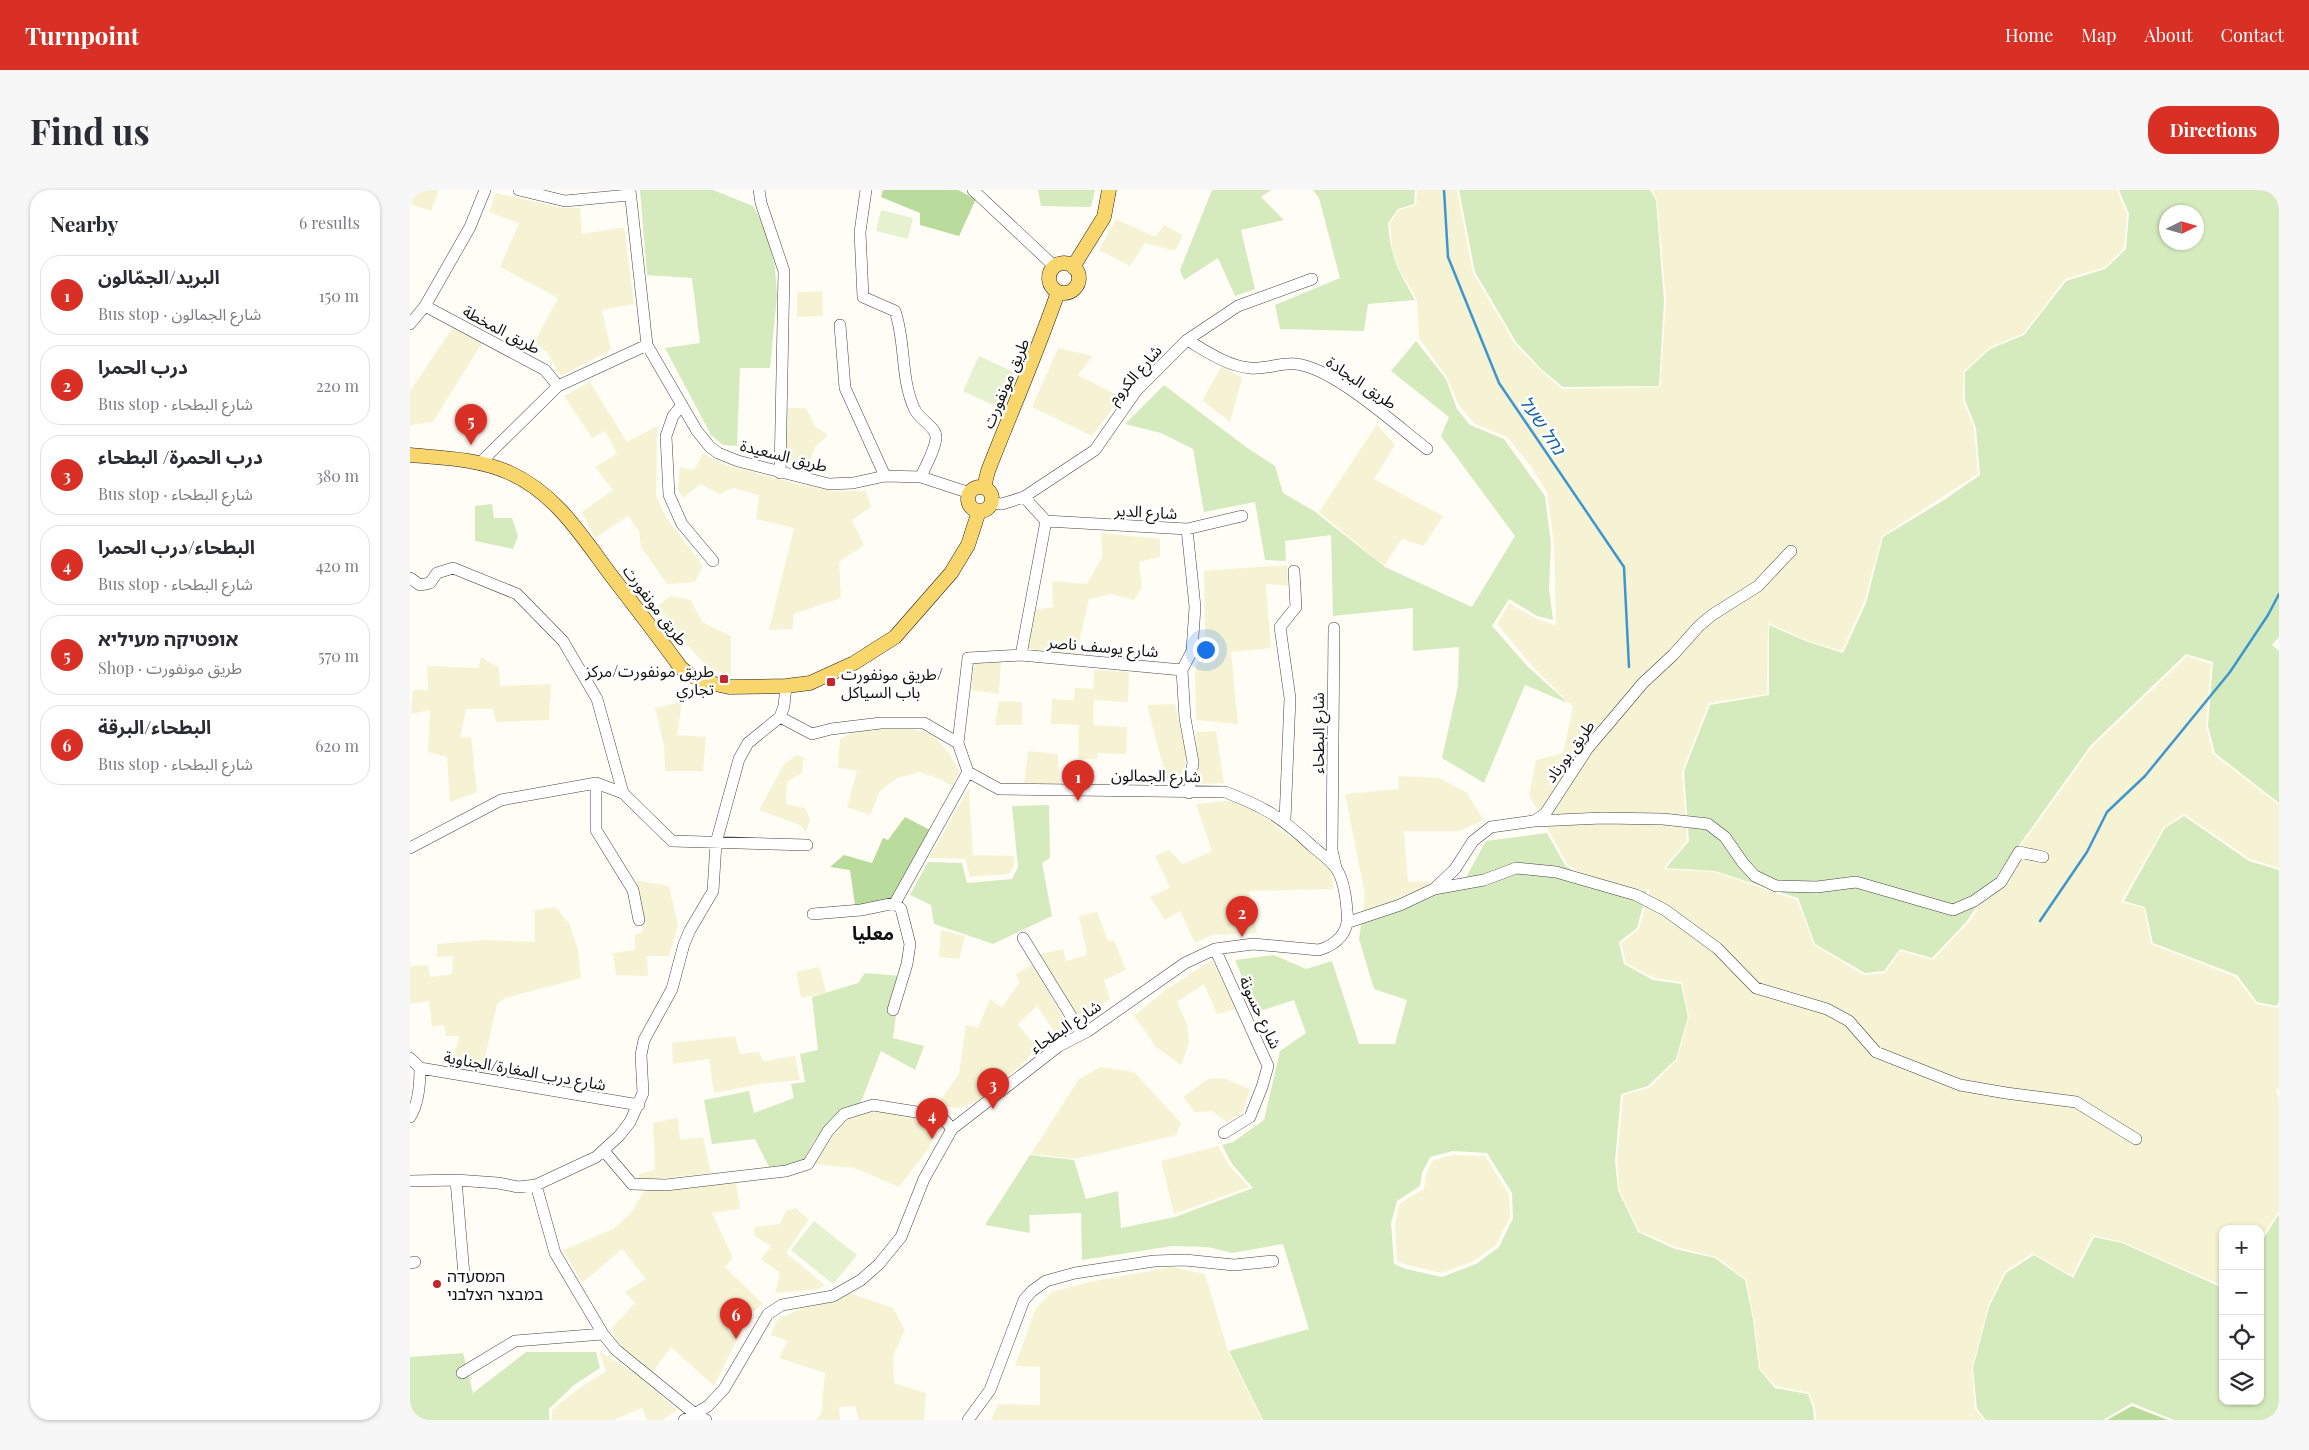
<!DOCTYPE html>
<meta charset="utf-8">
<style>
:root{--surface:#fff;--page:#f7f7f7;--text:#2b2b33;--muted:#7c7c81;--line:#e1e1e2;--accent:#d93025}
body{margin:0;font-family:"Playfair Display","Noto Sans Arabic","Noto Sans Hebrew",serif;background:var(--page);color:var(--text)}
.controls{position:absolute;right:15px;bottom:15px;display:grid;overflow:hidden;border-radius:10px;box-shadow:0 1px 4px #0004}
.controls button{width:45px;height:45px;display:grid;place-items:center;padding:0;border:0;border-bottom:1px solid var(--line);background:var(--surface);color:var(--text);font:25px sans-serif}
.compass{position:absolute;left:1749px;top:15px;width:45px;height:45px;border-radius:50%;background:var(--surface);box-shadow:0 1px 4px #0004;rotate:85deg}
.you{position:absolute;left:795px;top:459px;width:18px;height:18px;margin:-12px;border:4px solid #fff;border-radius:50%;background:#1a73e8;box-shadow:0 0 0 8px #1a73e833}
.badge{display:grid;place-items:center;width:32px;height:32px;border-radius:50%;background:var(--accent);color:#fff;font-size:16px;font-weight:700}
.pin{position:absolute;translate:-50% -41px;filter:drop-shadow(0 1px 2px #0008)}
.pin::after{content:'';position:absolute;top:26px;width:18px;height:15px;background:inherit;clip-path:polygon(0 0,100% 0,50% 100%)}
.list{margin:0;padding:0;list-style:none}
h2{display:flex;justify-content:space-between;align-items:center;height:65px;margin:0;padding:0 20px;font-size:21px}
h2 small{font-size:16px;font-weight:400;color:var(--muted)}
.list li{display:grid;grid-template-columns:32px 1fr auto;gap:15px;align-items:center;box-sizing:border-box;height:80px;margin:0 10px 10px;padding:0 10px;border:1px solid var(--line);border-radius:20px}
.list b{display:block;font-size:19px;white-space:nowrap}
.list p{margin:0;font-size:16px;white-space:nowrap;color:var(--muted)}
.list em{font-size:16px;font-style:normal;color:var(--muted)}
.icon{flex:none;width:28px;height:28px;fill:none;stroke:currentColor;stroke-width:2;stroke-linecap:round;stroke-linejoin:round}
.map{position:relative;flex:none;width:1869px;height:1230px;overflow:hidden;border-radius:20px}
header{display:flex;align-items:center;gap:30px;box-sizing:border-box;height:70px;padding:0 25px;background:var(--accent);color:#fff}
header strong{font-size:24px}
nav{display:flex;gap:28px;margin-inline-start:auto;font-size:18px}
.intro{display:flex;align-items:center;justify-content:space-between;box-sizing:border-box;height:120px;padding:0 30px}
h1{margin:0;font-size:35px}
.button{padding:12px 22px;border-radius:20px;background:var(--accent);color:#fff;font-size:18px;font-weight:700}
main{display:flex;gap:30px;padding:0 30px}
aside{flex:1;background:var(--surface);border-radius:20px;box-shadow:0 1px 4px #0004}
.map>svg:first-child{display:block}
.farmland{fill:#f6f3d4}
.green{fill:#d5ebbd;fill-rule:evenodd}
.forest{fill:#b9dc9c}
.pitch{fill:#e6f2cf}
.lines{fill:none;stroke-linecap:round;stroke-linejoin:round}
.stream{stroke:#3f96cf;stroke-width:2.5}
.minor-casing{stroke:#444;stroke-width:12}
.major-casing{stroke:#222;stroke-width:15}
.minor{stroke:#fff;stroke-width:11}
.major{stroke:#f9d66b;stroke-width:14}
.poi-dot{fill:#c4262e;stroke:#fff;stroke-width:2}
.labels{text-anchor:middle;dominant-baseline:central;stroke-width:5;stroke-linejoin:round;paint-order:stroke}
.street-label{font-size:16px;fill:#111;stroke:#fff}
.poi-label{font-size:16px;fill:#111;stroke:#fff;text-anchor:start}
.water-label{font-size:18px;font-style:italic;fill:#1768a6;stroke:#fff}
.quarter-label{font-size:19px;font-weight:bold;fill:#111;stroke:#fff}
</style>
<header>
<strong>Turnpoint</strong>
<nav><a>Home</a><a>Map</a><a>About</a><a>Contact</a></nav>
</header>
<div class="intro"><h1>Find us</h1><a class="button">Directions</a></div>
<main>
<aside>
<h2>Nearby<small>6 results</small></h2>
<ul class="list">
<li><span class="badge">1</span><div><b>البريد/الجمّالون</b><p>Bus stop · شارع الجمالون</p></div><em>150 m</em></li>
<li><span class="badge">2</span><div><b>درب الحمرا</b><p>Bus stop · شارع البطحاء</p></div><em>220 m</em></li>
<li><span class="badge">3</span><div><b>درب الحمرة/ البطحاء</b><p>Bus stop · شارع البطحاء</p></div><em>380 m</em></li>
<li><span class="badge">4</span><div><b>البطحاء/درب الحمرا</b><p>Bus stop · شارع البطحاء</p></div><em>420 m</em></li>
<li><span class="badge">5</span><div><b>אופטיקה מעיליא</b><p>Shop · طريق مونفورت</p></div><em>570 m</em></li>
<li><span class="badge">6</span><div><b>البطحاء/البرقة</b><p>Bus stop · شارع البطحاء</p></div><em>620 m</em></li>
</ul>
</aside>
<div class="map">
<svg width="1869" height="1230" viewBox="0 0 1869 1230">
<rect width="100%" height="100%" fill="#fffdf5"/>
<path class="farmland" d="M0,0H29L21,21L0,14Z
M1007,0H1047L1063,83L1105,154L1131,181L1152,199L1250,197L1256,111L1247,10L1242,0H1707L1717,25L1714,58L1695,77L1655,89L1613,144L1580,157L1554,181L1553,210L1564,238L1568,284L1472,346L1454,412L1432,461L1398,451L1358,433L1357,504L1299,513L1272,581L1277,651L1253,679L1305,682L1387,710L1404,755L1454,785L1475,783L1490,761L1523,770L1559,732L1588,687L1682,557L1777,466L1801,474L1796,536L1803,564L1869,615V678L1840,669L1774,624L1754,637L1711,712L1734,718L1741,754L1826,787L1846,814L1868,818L1869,816V899H1866L1869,910V1021L1850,1050V1039H1813V1096L1712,1052L1683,1045L1662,1086L1623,1063L1595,1081L1578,1116L1562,1178L1565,1219L1574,1230H1406L1405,1217L1399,1203L1366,1196L1350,1179L1344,1129L1336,1089L1306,1067L1266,1057L1229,1041L1209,999L1207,971L1213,905L1239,898L1267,870L1279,827L1272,792L1244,788L1216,773L1211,753L1229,739L1240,700L1188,695L1157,674L1119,605L1126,570L1153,563L1163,517L1122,476L1087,434L1099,413L1127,429L1146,435L1144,355L1137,302L1119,274L1097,247L1065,234L1050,217L1036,186L1009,148L1007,110L989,79L982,59L980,33L989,20L1006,15Z
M86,3L153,18H170L172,44L214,37L224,114L192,120L201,160L151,186L137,163L125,151L148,108L90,77L109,33L79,22Z
M706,29L745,47L754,35L773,45L765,61L735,53L720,76L689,60Z
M412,101L413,126L387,127V102Z
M45,134L74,150L23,232L0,235V201Z
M648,158L683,166L668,185L711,207L682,246L622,217Z
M812,176L832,188L820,232L792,210Z
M180,192L217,252L247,236L246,306L256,327L293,376L285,392L257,394L231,357L229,341L218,326L185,348L172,322L203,300L185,277L207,264L195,241L182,248L154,206Z
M376,218H396L406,237L418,245L405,257L399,274L375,271Z
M967,234L985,255L964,289L1033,326L1014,356L992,349L974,376L909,322Z
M293,263L310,273L384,293L422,301H456L461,317L442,330L454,355L429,372L431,408L383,424V439L359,440L384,338L346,329L349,305L323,298L310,304L290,294L273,308L268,299L270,277L284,280Z
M691,343L750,349V367L729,372L732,397L724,410L702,404L679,409L666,466L616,458L624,420L643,417L642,391L677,394L692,367Z
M877,375L878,396L856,394L861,458L821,462L828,534L786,530L785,483L795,444L794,381Z
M260,406L281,410L292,432L321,446V487L299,478L276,454L248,416Z
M71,467L89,478L90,496L141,494L139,530L86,532L83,519H56L50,548L61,547L67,602L40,612L37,567L18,562L20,520L1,524L3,500H18L17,476L69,478Z
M591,470L589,504L561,500L564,473Z
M684,480L719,482L718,512L684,510L683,535L717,537L716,564L688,563L687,569H668L669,535L641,534L642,509L664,510L665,498L683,499Z
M589,511L612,512V535H585Z
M272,512L267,545L296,547L293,581H255L254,555L245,518Z
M765,514L776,564L773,594L757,591L737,515Z
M465,538H498L522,544L539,563L550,582L542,596L532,590L510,582L487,588L470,601L460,625L437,617L447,581L428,578L430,549L445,541Z
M806,541L814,593L787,594L786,542Z
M618,561L648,564L649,594L614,593Z
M387,565L394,567L392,583L377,592L376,614L395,618L400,629L396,642L390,635L349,620L374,574Z
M989,586L1029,588L1056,602L1074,630L1049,641H994L998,692L1031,691L953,724L955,705L935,604L988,599Z
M559,598L563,665L604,666V676L599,684L560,687L555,669L519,668Z
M816,611H828L853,626L898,660L919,679L924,699L839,701L847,743L801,745L785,753L770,721L755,730L740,707L760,698L745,666L759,660L773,674L802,661L786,614Z
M226,690L259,696L268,736L259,766H237L238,786L206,785L203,763L225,760V745L233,742Z
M146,717L160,735L168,760L171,788L95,808L87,814L72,881L43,875L49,846H36L34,835L22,837L19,811L0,814V776L18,775L20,787L42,784L43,766L27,767V754L77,750L125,752V720Z
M687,722L698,751L704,750L716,780L694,790L700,809L669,828L628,765L653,759L656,771L677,765L669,726Z
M531,740L555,746L549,769L529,767Z
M802,770L826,819L807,824L794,794L767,812L777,834L779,853L771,875L746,857L724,826L754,801Z
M623,774L661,842L648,847L627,816L608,834L627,858L610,876L568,912L547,918L527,915L549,884L556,835L568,838L580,809L592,817L610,792L605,784Z
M410,777L416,803L391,808L386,782Z
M325,846L330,864L349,862L353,871L385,866L390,890L350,894L304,903L299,869L263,874L262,853Z
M690,877L724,882L771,933L766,945L666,969L621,964L668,890Z
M813,888L840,899L833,922L817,932L802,921L785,922L773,907L798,889Z
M486,920L519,930L526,937L519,958L489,997L444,978L405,974L431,933L454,922Z
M268,928L270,950L293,947L301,983L228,991L229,984L245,980L243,933Z
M808,956L819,975L839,997L764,1024L751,971Z
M1043,965L1075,966L1099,1004L1100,1027L1086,1055L1064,1071L1032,1083L997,1075L987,1071L985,1034L990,1013L1014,999L1016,985L1022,971Z
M326,992L330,1019L302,1023L323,1068L315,1077L353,1114L340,1124L304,1196L261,1157L241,1184L209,1156L201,1139L225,1113L215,1102L236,1089L212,1059L172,1093L153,1060L203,1039L220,1024L235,1000L266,999Z
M385,1018L399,1029L376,1063L415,1095L408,1099L365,1103L370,1083L351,1069L361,1056L344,1046V1037L370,1034L376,1021Z
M762,1077L795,1084L818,1161L852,1230H581L588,1214L630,1215V1177L605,1176L626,1118L642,1102L679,1092Z
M439,1103L483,1118L495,1140L483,1166L484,1193L516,1203L514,1230H449L445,1216L429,1217L430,1230H406L411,1224L415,1183L369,1168L378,1151L361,1145L366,1131L387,1120Z
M189,1161L228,1185L267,1220L253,1230H237L232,1218L204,1230H142V1220L165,1201L196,1181Z"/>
<path class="green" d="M230,0H303L343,16L357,41L365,78L367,106L360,178H330L327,256L313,255L301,245L255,158L290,153L282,88L237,85Z
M628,0H685L681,17L631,16Z
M802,0H861L851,7L874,30L831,40L845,99L825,106L808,68L774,90L770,80Z
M903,0H1005L1004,14L988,19L978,33C981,68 988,80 1005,110L958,114L954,141L870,139L865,115L930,88L909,8Z
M1049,0H1240L1246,10L1254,111L1249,196L1153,197L1132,180L1106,152L1065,82Z
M1709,0H1869V447L1862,455L1869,461V613L1805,563L1798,536L1803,472L1776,464L1681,555L1587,686L1557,731L1522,768L1490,759L1474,781L1455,783L1405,754L1388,708L1305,681L1256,678L1279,651L1274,581L1300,515L1359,505V435L1398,452L1433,463L1456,413L1473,347L1534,310L1570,285L1566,238L1555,210V182L1580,159L1614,145L1656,91L1695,79L1716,59L1719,24ZM1756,22H1786V52H1756Z
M1006,151L1036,189L1047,219L1060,235L1094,249L1135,306L1141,354L1139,397L1143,430L1127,426L1099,409L1082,436L1117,476L1158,513L1115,495L1074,593L1032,568L1048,496L1049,457L1003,461V418L923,426L921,345L875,351L876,371L855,370L845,312L794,322L783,259L751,243L715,234L754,195L836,257L865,276L873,303L904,321L975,377L1062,417L1105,346L1031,246L1039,227L981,181Z
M82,314L84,328H102L108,346L103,359L65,351V316Z
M639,615L640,668L632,673L642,726L583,754L524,734L521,715L500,705L518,672L552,673L557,693L602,689L608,677L602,616Z
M1774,626L1839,671L1869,680V811L1867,816L1847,812L1827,785L1743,753L1735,717L1714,711L1755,638Z
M1137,643L1155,675L1187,697L1237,701L1227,738L1209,752L1214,774L1243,790L1271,794L1278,827L1266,869L1238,896L1211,904L1205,971L1208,1000L1228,1042L1265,1059L1305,1068L1335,1090L1343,1129L1349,1179L1365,1198L1398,1204L1403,1218L1404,1230H853L819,1161L899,1139L873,1054L822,1063L798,1057L763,1056L672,1070L671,1023L619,1025L620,1043L575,1035L620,965L664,970L676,1009L708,1001L711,1038L765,1027L843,998L822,974L812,955L823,952L854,930L870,861L896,843L884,810L847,822L825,770L864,765L896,779L922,771L949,854H985L997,810L964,799L949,749L952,729L1054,691L1076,651ZM1043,961L1077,963L1102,1003L1103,1028L1089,1057L1066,1074L1032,1087L996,1079L984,1074L981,1033L987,1011L1010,996L1012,983L1020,967Z
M455,783L491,786L483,848L514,856L505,880L471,861L450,914L420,931L404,951L394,969L381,974L360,979L345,949L302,954L294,910L339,901L344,923L384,908L381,894L395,892L390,864L408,860L402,807L448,793Z
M1869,1024V1230H1764L1722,1213L1693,1230H1576L1567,1219L1563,1178L1579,1117L1596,1083L1624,1065L1663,1088L1684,1047L1712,1053L1813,1098V1211H1850V1054Z
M116,1162H186L190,1178L164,1195L139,1219V1230H0V1167L53,1163L63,1203Z"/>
<path class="forest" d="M473,0H548L566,9L549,46L510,35V23L471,7Z
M495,627L522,641L484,708L473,713L445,715L440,680L420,677L434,665L462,673L473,648L478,650Z
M1722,1216L1758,1230H1697Z"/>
<path class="pitch" d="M471,20L503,28L498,49L466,41Z
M569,166L606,183L589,218L553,201Z
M404,1031L447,1065L423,1094L381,1060Z"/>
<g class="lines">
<path class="stream" d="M1034,0L1038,67L1089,193L1214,377L1219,477
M1630,731L1677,662L1697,622L1735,586L1820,482L1858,425L1869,404"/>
<g class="minor-casing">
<path id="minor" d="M109,0L155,11L219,5
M220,0L237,155L287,241L300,257L308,263L328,271L419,294L443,293L475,286L511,287L560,303
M349,0L351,13L374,81L370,283
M456,0L450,42L453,107L485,121C496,152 490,189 505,220C510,230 526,237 526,247C526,259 515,276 511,287
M563,0L645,77
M15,116L135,180L148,196
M0,134L15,116L60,37L75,0
M430,135L435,198L475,286
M777,150C796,161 817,176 840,178C855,180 871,172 886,174C924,178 986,235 1017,259
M272,215L263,226L256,246L259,305L272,334L303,371
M70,273L148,196L237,155
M614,307L636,331L777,339L832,326
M582,313L592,314L614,307L685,260L726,201L777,150L828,116L902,89
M777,339L785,417L782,461L772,480L775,528L783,572L779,603
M0,388L10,395L20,393L27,383L43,378L107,404L153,451L187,509L213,603L262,651L397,655
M924,438L922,660L926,678
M611,465L636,331
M548,553L558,468L611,465L772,480
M186,593V640L223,700L229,730
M875,630L880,508L870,437L886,417L884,381
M1126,631L1192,628L1253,629L1298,634L1315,647L1333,673L1345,686L1366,696L1407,697L1446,692L1543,720L1564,711L1591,692L1609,662L1633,667
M0,658L91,610L186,593L213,603
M1024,699L1074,690L1106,678L1146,682L1226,705L1255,720L1307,758L1346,798L1417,819L1439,831L1466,862L1550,895L1596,903L1666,912L1726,949
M403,724L451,720L485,713L558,582
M939,732L990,715L1024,699L1045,679L1063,651L1081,637L1124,631L1135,624L1178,558L1233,493L1263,465L1289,436L1302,425L1348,396L1381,361
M613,748L672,844
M805,759L858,876L852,897L840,927L814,943
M483,820L497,774L500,754L491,719L485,713
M0,868L10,878L229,915
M0,927C9,914 10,894 10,878
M194,961L222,994L256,995L376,981L398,974L418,941L434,924L463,915L531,926L542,939
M46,990L54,1085
M0,991L46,990L88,993L108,997L126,995L186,967L209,946L220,932L233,903L231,865L234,850L262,799L274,754L280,740L303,701L306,653L329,569L338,553L370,527L374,516L376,496
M126,995L145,1063L193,1144L206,1160L285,1224L296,1230
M0,1073L5,1072
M52,1183L105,1151L193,1144
M274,1230L298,1216L314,1199L358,1124L372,1115L423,1106L451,1090L469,1074L491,1047L514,989L542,939L649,856L678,841L775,773L805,759L843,754L909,760C928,754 940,742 937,721C936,707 934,688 925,677C919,669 910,663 902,656C871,627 855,617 815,602L589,599L558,582L548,553L514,533H471L421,539L402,544L370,527
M558,1230L580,1200L614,1110L622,1101L636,1091L665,1083L744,1071L775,1070L824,1075L863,1071"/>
</g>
<g class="major-casing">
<path id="major" d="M639 88a15 15 0 1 1 30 0a15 15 0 1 1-30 0Z
M663,77L694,27L699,0
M0,265C34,268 69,269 100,283C146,304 171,345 200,384C224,415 248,446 271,478L280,485L296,492L319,497L376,496L400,493L444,473L485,447L541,383L558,355L569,321
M558 309a12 12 0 1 1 24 0a12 12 0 1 1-24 0Z
M574,297L578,281C601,222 627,163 648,102"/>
</g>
<use href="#minor" class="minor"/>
<use href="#major" class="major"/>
</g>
<g class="poi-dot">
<rect x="309" y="484" width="10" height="10" rx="2.5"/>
<rect x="416" y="487" width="10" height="10" rx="2.5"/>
<circle cx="27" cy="1094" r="5"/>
</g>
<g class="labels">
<g class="street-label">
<text transform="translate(92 139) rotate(28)">طريق المخطة</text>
<text transform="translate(724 184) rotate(-49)">شارع الكروم</text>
<text transform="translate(952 192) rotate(34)">طريق البجادة</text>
<text transform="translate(595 193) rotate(-67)">طريق مونفورت</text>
<text transform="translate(374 265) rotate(14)">طريق السعيدة</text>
<text transform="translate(736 321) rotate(3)">شارع الدير</text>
<text transform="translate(246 415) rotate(53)">طريق مونفورت</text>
<text transform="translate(693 456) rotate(5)">شارع يوسف ناصر</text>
<text transform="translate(907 543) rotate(-90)">شارع البطحاء</text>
<text transform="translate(1159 561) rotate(-54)">طريق بورناد</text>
<text transform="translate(746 585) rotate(1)">شارع الجمالون</text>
<text transform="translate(851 822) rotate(65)">شارع حسونة</text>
<text transform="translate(655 836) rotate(-34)">شارع البطحاء</text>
<text transform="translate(115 880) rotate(10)">شارع درب المغارة/الجناوية</text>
</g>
<g class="poi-label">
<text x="304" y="480" text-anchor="end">طريق مونفورت/مركز<tspan x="304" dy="18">تجاري</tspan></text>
<text x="431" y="483">طريق مونفورت/<tspan x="431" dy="18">باب السياكل</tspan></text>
<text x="37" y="1085">המסעדה<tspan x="37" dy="18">במבצר הצלבני</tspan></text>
</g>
<g class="water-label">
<text transform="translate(1133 235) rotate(56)">נחל שעל</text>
</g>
<g class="quarter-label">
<text x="463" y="742">معليا</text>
</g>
</g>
</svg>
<div class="controls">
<button>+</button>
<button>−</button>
<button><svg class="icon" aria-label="locate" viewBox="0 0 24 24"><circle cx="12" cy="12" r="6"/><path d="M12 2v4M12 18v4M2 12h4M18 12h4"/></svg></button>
<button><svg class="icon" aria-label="layers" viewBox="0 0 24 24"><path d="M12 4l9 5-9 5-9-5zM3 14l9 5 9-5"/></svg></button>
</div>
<svg class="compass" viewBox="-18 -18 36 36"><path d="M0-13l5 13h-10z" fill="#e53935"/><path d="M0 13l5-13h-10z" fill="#7c7c81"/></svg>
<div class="you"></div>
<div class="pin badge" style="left:668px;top:611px">1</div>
<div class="pin badge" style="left:832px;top:747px">2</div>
<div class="pin badge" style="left:583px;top:919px">3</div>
<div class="pin badge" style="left:522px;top:949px">4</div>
<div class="pin badge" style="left:61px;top:255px">5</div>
<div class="pin badge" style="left:326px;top:1149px">6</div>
</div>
</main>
